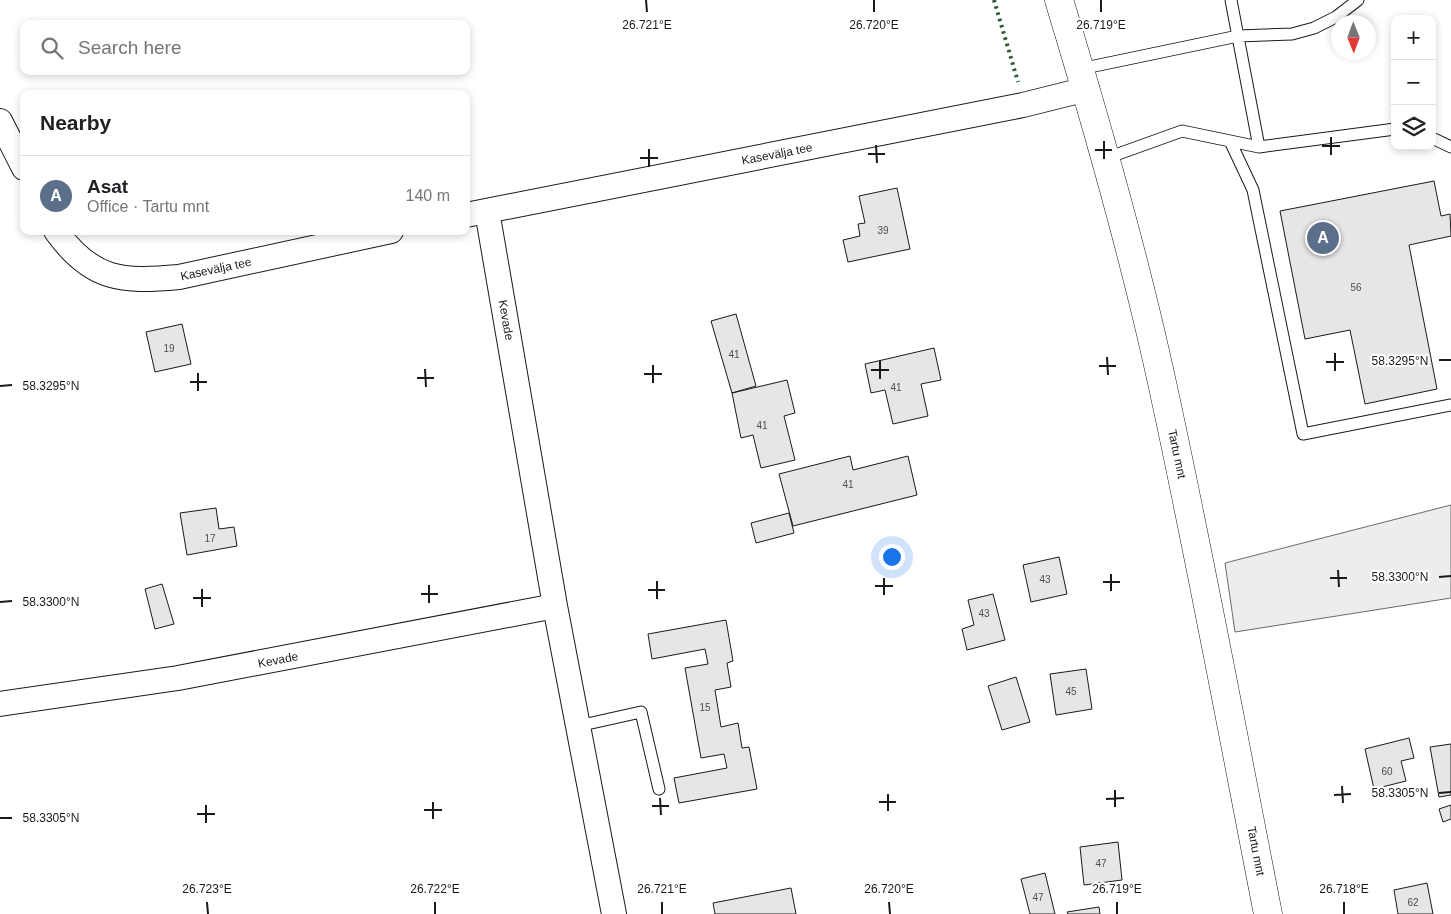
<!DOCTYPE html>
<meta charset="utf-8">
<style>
:root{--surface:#fff;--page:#f2f2f2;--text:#202124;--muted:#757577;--line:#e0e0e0;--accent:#1a73e8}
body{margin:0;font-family:Helvetica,sans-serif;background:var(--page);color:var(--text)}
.controls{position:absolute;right:15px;top:15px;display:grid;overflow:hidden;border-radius:10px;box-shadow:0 2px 8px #0003}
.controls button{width:45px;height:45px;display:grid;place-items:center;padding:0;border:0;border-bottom:1px solid var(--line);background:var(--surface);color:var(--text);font:25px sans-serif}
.compass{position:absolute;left:1331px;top:15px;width:45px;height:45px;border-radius:50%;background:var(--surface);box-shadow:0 2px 8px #0003;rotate:179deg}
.you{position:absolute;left:891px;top:556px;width:18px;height:18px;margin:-12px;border:4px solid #fff;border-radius:50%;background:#1a73e8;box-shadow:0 0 0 8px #1a73e833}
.badge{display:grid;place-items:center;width:32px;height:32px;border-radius:50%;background:var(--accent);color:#fff;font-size:16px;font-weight:700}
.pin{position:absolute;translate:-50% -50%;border:2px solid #fff;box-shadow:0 1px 5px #0006}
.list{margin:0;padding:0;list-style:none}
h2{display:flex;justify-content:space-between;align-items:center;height:65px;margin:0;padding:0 20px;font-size:21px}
h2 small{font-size:16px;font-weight:400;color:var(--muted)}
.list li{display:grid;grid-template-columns:32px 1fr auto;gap:15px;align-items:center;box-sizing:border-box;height:80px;padding:0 20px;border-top:1px solid var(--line)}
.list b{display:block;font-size:19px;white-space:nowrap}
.list p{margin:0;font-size:16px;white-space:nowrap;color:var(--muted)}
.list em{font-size:16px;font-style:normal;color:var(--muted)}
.icon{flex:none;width:28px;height:28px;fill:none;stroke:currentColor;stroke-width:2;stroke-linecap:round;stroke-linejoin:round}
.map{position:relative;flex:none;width:1451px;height:914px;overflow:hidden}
.search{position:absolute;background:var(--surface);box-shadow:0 2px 8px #0003;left:20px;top:20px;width:450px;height:55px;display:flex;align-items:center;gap:12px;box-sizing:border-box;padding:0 18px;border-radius:10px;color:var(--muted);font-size:19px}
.panel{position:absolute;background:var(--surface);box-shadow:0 2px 8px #0003;left:20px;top:90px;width:450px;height:145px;border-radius:10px}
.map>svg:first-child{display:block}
.built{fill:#ededed;stroke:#6a6a6a}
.building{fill:#e6e6e6;stroke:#1a1a1a}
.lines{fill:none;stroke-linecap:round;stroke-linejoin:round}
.service-casing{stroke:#1a1a1a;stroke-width:13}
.minor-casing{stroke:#1a1a1a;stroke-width:26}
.tertiary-casing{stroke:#1a1a1a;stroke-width:29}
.service{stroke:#fff;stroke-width:11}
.minor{stroke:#fff;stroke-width:24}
.tertiary{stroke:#fff;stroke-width:28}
.hedge{stroke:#2b5a34;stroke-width:4;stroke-dasharray:2.5 4;stroke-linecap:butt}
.ticks{fill:none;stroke:#1a1a1a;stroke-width:2}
.labels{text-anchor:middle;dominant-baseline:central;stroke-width:4;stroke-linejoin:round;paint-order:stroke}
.number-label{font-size:10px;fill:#4d4d4d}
.street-label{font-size:12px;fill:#1a1a1a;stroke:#fff}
.ticks-label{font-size:12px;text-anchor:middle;fill:#1a1a1a;stroke:#fff;stroke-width:4;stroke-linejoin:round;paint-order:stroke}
</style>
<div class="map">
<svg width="1451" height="914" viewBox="0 0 1451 914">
<rect width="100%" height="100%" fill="#fff"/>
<path class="built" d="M1451,505V598L1235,632L1225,563Z"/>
<path class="building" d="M1434,181L1441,216L1450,214L1451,236L1409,245L1437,389L1365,404L1350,330L1305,339L1280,211Z
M897,188L910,249L848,262L843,240L860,236L858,224L865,223L859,196Z
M736,314L756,386L732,393L711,321Z
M182,324L191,364L155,372L146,332Z
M934,348L941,380L921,384L928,416L893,424L885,390L871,393L865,364Z
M787,380L795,413L784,416L795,460L761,468L753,435L741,438L732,393Z
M850,456L853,470L908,456L917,495L793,526L779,474Z
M216,508L219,529L234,527L237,546L187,555L180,513Z
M789,513L794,533L756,543L751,523Z
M1059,557L1067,594L1031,602L1023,565Z
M162,584L174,624L155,629L145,589Z
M993,594L1005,640L967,650L962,629L974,625L968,600Z
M726,620L733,661L727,663L731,687L715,690L721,727L738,723L742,748L749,747L757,789L679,803L674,778L727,768L724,754L701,758L685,668L708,664L705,649L652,659L648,634Z
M1086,669L1092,709L1056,715L1050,674Z
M1016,677L1030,722L1002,730L988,686Z
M1409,738L1414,758L1401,761L1406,781L1374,789L1365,749Z
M1451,744V795L1439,797L1430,747Z
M1451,805V819L1443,822L1439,809Z
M1118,842L1122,880L1084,885L1080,847Z
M1045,873L1055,914H1030L1021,879Z
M1427,883L1433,914H1398L1394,890Z
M791,888L796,914H715L713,903Z
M1099,907L1100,914H1068L1067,912Z"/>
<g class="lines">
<g class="service-casing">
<path id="service" d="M1231,0L1259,147
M1080,69L1238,36L1292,34L1314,28L1336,17L1358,0
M1432,138L1451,147
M1230,141L1253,190L1303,434L1451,405
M1107,158L1182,131L1259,147L1395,129
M578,726L641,712L659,789"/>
</g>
<g class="minor-casing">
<path id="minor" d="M0,121L24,168
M487,211L555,606L614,914
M466,215L1023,105L1087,89
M56,231C92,281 122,282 179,277L391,231
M0,704L178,678L555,606"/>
</g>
<g class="tertiary-casing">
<path id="tertiary" d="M1059,0C1097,125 1133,250 1161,378C1200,556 1233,735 1268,914"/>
</g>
<use href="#service" class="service"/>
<use href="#minor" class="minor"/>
<use href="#tertiary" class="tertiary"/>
<path class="hedge" d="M994,0L1018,82"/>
</g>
<path class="ticks" d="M646,0L647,12M874,0V12M1101,0V12M1331,137V155M1104,141V159M876,145L877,163M1322,146H1340M649,149V167M1095,150H1112M868,154H885M640,158H658M1335,353V371M1107,357L1108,375M1439,360H1451M880,361V379M1326,362H1344M653,365V383M1099,366H1116M425,369L426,387M871,370H889M198,373V391M644,374H662M417,378H434M190,382H207M0,386L12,385M1338,570L1339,587M1111,574V591M1439,577L1451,576M884,578V595M1330,578H1347M657,581V599M1103,582H1120M429,585V603M875,586H893M202,589V607M648,590H665M421,594H438M193,598H211M0,602L12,601M1342,786L1343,803M1115,790V807M1439,793L1451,792M888,794V811M1334,795L1351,794M660,798L661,815M1106,799L1124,798M433,802V819M879,802H896M206,805V823M652,806H669M424,810H442M197,814H215M0,818H12M207,902L208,914M435,902V914M662,902V914M889,902L890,914M1117,902V914M1344,902V914"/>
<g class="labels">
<g class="number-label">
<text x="883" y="230">39</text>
<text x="1356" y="287">56</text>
<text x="169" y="348">19</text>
<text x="734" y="354">41</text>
<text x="896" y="387">41</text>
<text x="762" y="425">41</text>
<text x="848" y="484">41</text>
<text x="210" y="538">17</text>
<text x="1045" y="579">43</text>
<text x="984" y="613">43</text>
<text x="1071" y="691">45</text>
<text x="705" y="707">15</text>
<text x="1387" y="771">60</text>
<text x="1101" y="863">47</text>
<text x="1038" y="897">47</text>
<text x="1413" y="902">62</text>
</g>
<g class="street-label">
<text transform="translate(777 154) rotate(-11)">Kasevälja tee</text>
<text transform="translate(216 269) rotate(-12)">Kasevälja tee</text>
<text transform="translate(506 320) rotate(80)">Kevade</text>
<text transform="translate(1177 454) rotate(78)">Tartu mnt</text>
<text transform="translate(278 660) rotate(-11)">Kevade</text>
<text transform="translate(1256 851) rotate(79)">Tartu mnt</text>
</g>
</g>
<g class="ticks-label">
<text x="647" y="29">26.721°E</text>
<text x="874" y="29">26.720°E</text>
<text x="1101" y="29">26.719°E</text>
<text x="1400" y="365">58.3295°N</text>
<text x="51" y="390">58.3295°N</text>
<text x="1400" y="581">58.3300°N</text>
<text x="51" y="606">58.3300°N</text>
<text x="1400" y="797">58.3305°N</text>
<text x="51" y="822">58.3305°N</text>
<text x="207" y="893">26.723°E</text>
<text x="435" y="893">26.722°E</text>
<text x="662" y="893">26.721°E</text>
<text x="889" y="893">26.720°E</text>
<text x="1117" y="893">26.719°E</text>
<text x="1344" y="893">26.718°E</text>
</g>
</svg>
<div class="controls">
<button>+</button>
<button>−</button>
<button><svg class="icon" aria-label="layers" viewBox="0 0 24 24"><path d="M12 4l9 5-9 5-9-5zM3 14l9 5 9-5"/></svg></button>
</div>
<svg class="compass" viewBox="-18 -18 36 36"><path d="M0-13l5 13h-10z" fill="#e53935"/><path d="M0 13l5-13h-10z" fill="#757577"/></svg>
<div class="you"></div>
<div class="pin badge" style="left:1323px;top:238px;background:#5c6f8a">A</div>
<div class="search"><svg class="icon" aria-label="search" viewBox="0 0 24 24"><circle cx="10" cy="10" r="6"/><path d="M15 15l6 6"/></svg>Search here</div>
<section class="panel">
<h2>Nearby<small></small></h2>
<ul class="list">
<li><span class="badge" style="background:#5c6f8a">A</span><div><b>Asat</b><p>Office · Tartu mnt</p></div><em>140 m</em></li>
</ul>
</section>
</div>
